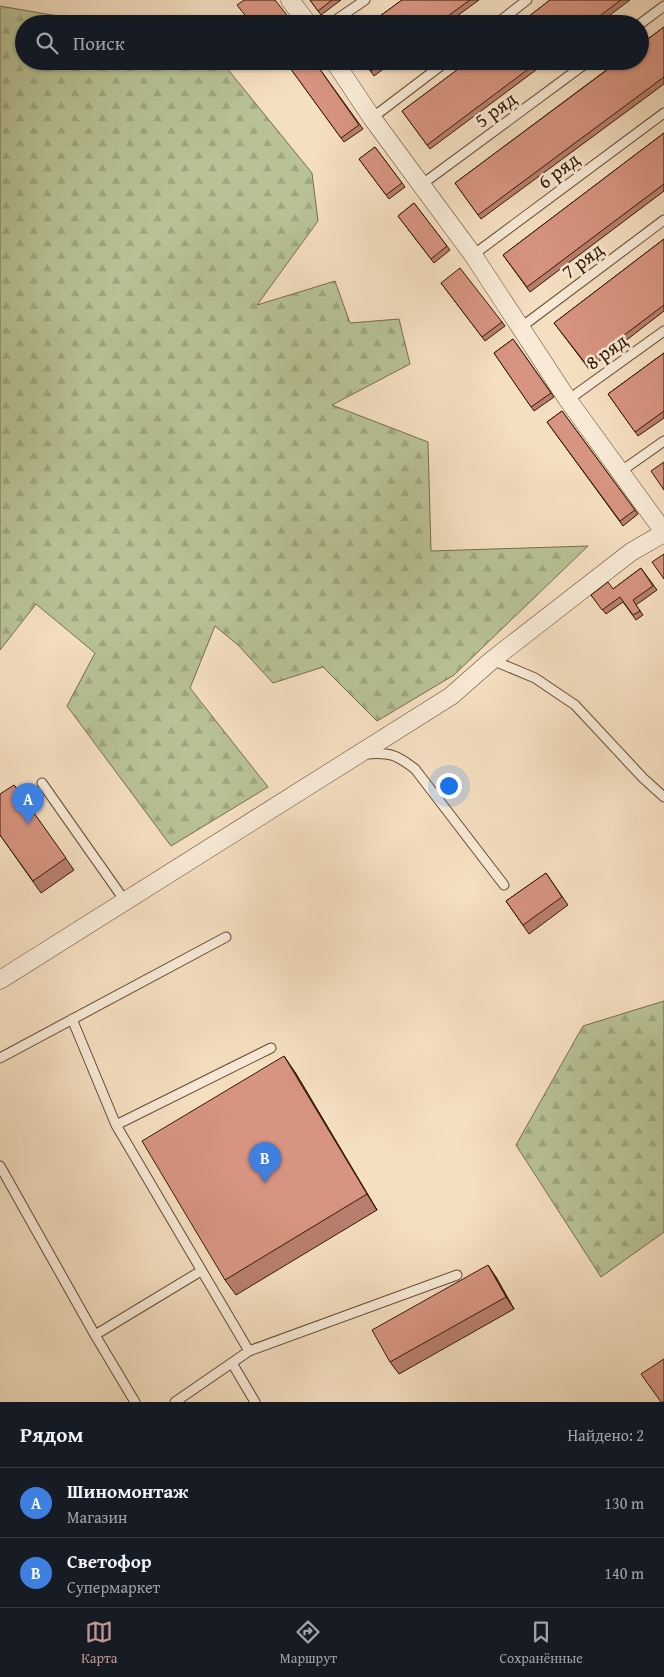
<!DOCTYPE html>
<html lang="ru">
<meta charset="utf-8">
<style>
:root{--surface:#171b24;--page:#20242c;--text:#f1f3f6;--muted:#9ea1a6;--line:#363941;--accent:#c59692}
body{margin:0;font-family:"Gentium Book Plus",serif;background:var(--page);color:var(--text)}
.you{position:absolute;left:448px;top:785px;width:18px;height:18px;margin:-12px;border:4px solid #fff;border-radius:50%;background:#1a73e8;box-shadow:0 0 0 8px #1a73e833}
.badge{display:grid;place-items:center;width:32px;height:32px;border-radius:50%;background:var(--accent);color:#fff;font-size:16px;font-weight:700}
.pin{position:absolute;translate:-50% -41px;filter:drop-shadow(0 1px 2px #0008)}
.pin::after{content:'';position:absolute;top:26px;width:18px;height:15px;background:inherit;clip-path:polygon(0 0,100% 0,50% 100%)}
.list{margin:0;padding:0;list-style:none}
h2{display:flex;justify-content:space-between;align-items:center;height:65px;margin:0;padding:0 20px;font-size:21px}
h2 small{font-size:16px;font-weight:400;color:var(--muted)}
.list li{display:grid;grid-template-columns:32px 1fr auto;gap:15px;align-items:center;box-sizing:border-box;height:70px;padding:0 20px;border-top:1px solid var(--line)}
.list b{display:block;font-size:19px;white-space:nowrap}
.list p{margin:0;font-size:16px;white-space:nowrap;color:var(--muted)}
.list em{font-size:16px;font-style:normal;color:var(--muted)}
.icon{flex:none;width:28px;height:28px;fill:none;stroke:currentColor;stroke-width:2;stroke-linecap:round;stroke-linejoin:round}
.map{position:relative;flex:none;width:664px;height:1402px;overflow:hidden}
.search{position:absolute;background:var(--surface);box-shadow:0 1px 4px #0004;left:15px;right:15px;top:15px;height:55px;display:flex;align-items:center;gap:12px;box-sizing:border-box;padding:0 18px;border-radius:28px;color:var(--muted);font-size:19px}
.sheet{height:205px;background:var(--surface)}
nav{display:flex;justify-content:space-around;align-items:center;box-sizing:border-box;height:70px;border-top:1px solid var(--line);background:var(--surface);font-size:14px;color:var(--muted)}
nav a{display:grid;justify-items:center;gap:2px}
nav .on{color:var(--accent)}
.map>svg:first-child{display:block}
.forest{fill:url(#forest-firs);stroke:#766e4c}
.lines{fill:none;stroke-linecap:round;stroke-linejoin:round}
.service-casing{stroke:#644a32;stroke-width:11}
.minor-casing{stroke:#644a32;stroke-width:19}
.service{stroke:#f8ead7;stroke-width:9}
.minor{stroke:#f8ead7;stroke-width:18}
.wall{fill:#b97f6e;stroke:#341903}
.shaded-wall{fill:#96685a;stroke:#341903}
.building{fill:#d79480;stroke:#341903}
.labels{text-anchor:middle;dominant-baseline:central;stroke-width:5;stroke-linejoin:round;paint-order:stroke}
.street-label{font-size:20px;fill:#341903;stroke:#f8ead7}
</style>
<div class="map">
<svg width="664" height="1402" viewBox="0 0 664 1402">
<defs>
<pattern id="forest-firs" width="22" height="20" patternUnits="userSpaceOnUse" patternTransform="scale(1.25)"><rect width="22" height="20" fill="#b8c295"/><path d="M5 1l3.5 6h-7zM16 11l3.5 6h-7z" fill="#9fa67f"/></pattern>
</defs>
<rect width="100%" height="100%" fill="#f5dfc1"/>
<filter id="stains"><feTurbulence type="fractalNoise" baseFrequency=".004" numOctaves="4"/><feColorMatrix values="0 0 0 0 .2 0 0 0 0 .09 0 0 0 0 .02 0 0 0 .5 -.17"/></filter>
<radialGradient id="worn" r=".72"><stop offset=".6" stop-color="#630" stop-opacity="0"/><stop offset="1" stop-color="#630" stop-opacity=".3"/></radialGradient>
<path class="forest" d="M0,6L104,24H24V61H221L312,173L318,221L257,305L335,281L350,323L399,319L410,364L332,405L428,442L431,551L588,546L454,675L377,721L323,667L273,683L239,646L215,626L190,688L268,787L171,846L67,706L95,653L36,604L0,650Z
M664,1001V1232L601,1277L516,1145L583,1026Z"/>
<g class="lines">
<g class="service-casing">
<path id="service" d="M330,24L365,0
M496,24L527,0
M640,24L664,6
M372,118L447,61
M421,185L589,61
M473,255L664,113
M520,328L664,220
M568,400L664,331
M620,472L664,441
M492,660L535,678L575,705L643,778L664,797
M367,754C390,752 397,755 415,769L504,885
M42,783L125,901
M72,1019L116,1125L249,1351
M0,1058L226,937
M116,1125L271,1048
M0,1166L95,1335L135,1402
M95,1335L201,1271
M232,1363L255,1402
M175,1402L249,1351L457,1275"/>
</g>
<g class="minor-casing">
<path id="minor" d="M290,0L308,24
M334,61L372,118L473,255L568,400L664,532
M0,980L451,696L492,660L631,552L664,533"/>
</g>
<use href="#service" class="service"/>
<use href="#minor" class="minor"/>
</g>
<path class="wall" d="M310,0H341L321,15Z
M402,0H479L446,24H369Z
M550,0H630L598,24H519Z
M664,27V84L481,219L455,183Z
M285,61H314L363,129L344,142Z
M363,61H394L374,76Z
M469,61H548L430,149L402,111Z
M664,133V191L530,292L503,255Z
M375,147L405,187L389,199L359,159Z
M414,203L450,250L434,263L398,216Z
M664,239V311L589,369L554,323Z
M441,283L502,322L505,326L485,341Z
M513,339L554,397L534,411L494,353Z
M664,353V418L638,436L608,394Z
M562,411L638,514L623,526L547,422Z
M641,568L657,590L636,605L643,615L636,620L623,602L606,614L591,595L613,589Z
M14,785L74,870L41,893L0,835Z
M546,873L568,905L529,934L506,901Z
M295,1072L377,1210L236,1295L225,1280Z
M496,1277L514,1309L399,1374L390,1362Z"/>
<path class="shaded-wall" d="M284,1056L295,1072L377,1210L367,1194Z
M488,1265L496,1277L514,1309L506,1297Z"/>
<path class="building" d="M244,0H275L293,23L252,24L237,5Z
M310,0H332L318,11Z
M402,0H470L437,24H369Z
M550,0H621L589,24H519Z
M664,27V77L478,215L455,183L619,61H640V45Z
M285,61H314L359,125L341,138Z
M363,61H385L371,71Z
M469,61H539L427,145L402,111Z
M664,133V184L527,287L503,255Z
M375,147L402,183L386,195L359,159Z
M414,203L447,246L431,259L398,216Z
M664,239V305L586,364L554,323Z
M460,268L502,322L482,337L441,283Z
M513,339L551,393L531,407L494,353Z
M664,353V411L635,432L608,394Z
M562,411L635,510L620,521L547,422Z
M664,462V490L651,471Z
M664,554V579L652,562Z
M641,568L653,586L633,600L640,611L633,615L620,597L602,610L591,595L608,582L613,589Z
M14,785L66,858L33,881L0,835V794Z
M546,873L562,897L523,925L506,901Z
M284,1056L367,1194L225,1280L142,1141Z
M488,1265L506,1297L390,1362L372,1330Z
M664,1359V1402H661L641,1374Z"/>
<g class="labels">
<g class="street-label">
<text transform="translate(495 109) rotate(-36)">5 ряд</text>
<text transform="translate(558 170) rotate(-37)">6 ряд</text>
<text transform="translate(582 260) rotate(-37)">7 ряд</text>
<text transform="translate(606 351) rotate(-36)">8 ряд</text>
</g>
</g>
<rect width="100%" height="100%" filter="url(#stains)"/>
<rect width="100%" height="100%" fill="url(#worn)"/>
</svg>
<div class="you"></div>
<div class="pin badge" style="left:28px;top:824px;background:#3f7fe0">A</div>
<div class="pin badge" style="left:265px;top:1183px;background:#3f7fe0">B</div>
<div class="search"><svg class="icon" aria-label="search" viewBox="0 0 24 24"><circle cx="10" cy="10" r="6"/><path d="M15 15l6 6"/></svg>Поиск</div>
</div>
<section class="sheet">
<h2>Рядом<small>Найдено: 2</small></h2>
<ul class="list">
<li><span class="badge" style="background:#3f7fe0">A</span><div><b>Шиномонтаж</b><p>Магазин</p></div><em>130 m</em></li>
<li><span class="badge" style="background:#3f7fe0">B</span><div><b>Светофор</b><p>Супермаркет</p></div><em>140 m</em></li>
</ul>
</section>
<nav>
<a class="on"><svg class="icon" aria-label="map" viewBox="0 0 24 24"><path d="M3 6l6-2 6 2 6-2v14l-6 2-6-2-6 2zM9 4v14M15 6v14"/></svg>Карта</a>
<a><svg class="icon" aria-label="directions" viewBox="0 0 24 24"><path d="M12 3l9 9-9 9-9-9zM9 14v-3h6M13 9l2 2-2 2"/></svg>Маршрут</a>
<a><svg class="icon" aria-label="saved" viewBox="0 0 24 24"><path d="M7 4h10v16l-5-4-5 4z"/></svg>Сохранённые</a>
</nav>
